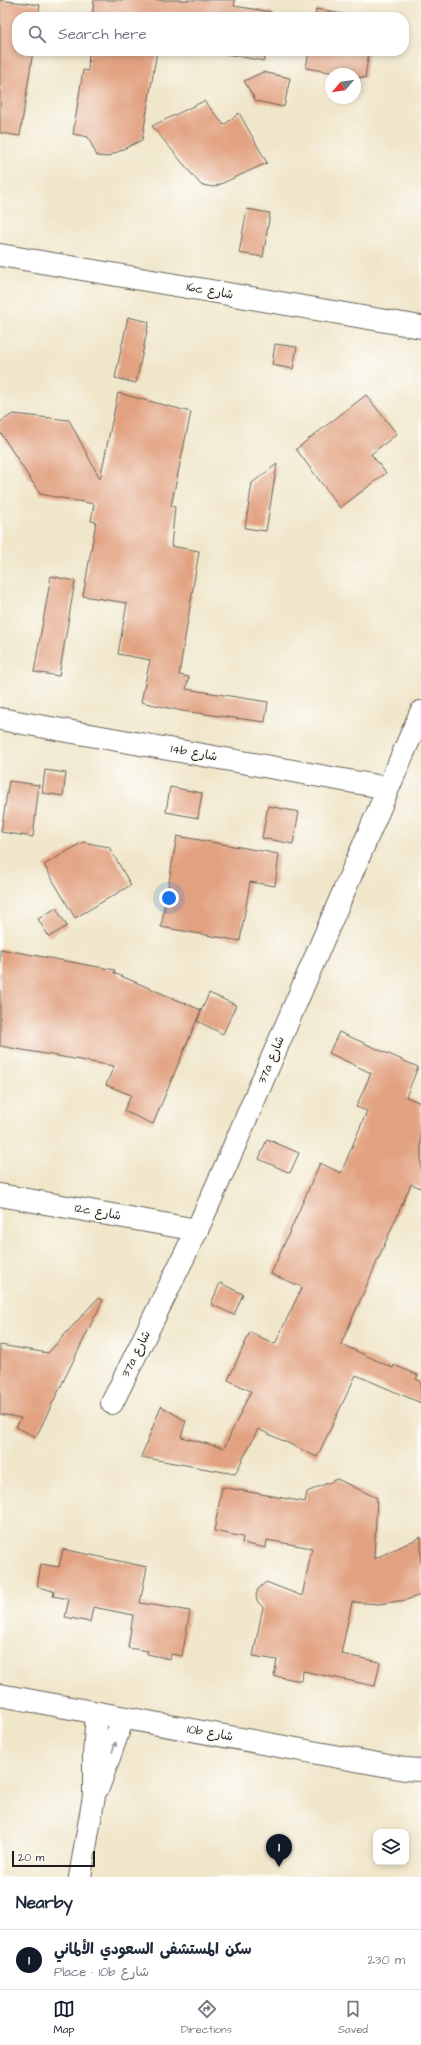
<!DOCTYPE html>
<meta charset="utf-8">
<style>
:root{--surface:#fff;--page:#f6f6f7;--text:#1f2937;--muted:#747a83;--line:#e0e1e3;--accent:#111827}
body{margin:0;font-family:"Architects Daughter","Playpen Sans Arabic",sans-serif;background:var(--page);color:var(--text)}
.controls{position:absolute;right:12px;bottom:12px;display:grid;overflow:hidden;border-radius:8px;box-shadow:0 2px 6px #0003}
.controls button{width:36px;height:36px;display:grid;place-items:center;padding:0;border:0;border-bottom:1px solid var(--line);background:var(--surface);color:var(--text);font:20px sans-serif}
.compass{position:absolute;left:325px;top:68px;width:36px;height:36px;border-radius:50%;background:var(--surface);box-shadow:0 2px 6px #0003;rotate:241deg}
.scale{position:absolute;left:12px;bottom:10px;width:83px;box-sizing:border-box;padding-left:4px;border:2px solid #1c1c1c;border-top:0;font-size:11px;line-height:14px;white-space:nowrap;color:#1c1c1c;-webkit-text-stroke:3px #fdfcf7;paint-order:stroke}
.you{position:absolute;left:169px;top:898px;width:14px;height:14px;margin:-10px;border:3px solid #fff;border-radius:50%;background:#1a73e8;box-shadow:0 0 0 6px #1a73e833}
.badge{display:grid;place-items:center;width:26px;height:26px;border-radius:50%;background:var(--accent);color:#fff;font-size:13px;font-weight:700}
.pin{position:absolute;translate:-50% -33px;filter:drop-shadow(0 1px 2px #0008)}
.pin::after{content:'';position:absolute;top:21px;width:14px;height:12px;background:inherit;clip-path:polygon(0 0,100% 0,50% 100%)}
.list{margin:0;padding:0;list-style:none}
h2{display:flex;justify-content:space-between;align-items:center;height:52px;margin:0;padding:0 16px;font-size:17px}
h2 small{font-size:13px;font-weight:400;color:var(--muted)}
.list li{display:grid;grid-template-columns:26px 1fr auto;gap:12px;align-items:center;box-sizing:border-box;height:60px;padding:0 16px;border-top:1px solid var(--line)}
.list b{display:block;font-size:15px;white-space:nowrap}
.list p{margin:0;font-size:13px;white-space:nowrap;color:var(--muted)}
.list em{font-size:13px;font-style:normal;color:var(--muted)}
.icon{flex:none;width:22px;height:22px;fill:none;stroke:currentColor;stroke-width:2;stroke-linecap:round;stroke-linejoin:round}
.map{position:relative;flex:none;width:421px;height:1877px;overflow:hidden}
.search{position:absolute;background:var(--surface);box-shadow:0 2px 6px #0003;left:12px;right:12px;top:12px;height:44px;display:flex;align-items:center;gap:10px;box-sizing:border-box;padding:0 14px;border-radius:16px;color:var(--muted);font-size:15px}
.sheet{height:112px;background:var(--surface)}
nav{display:flex;justify-content:space-around;align-items:center;box-sizing:border-box;height:56px;border-top:1px solid var(--line);background:var(--surface);font-size:11px;color:var(--muted)}
nav a{display:grid;justify-items:center;gap:2px}
nav .on{color:var(--accent)}
.map>svg:first-child{display:block}
.building{fill:#e2a281}
.lines{fill:none;stroke-linecap:round;stroke-linejoin:round}
.minor-casing{stroke:#666359;stroke-width:24}
.minor{stroke:#fff;stroke-width:22}
.oneway{fill:#999}
.labels{text-anchor:middle;dominant-baseline:central;stroke-width:4;stroke-linejoin:round;paint-order:stroke}
.street-label{font-size:12px;fill:#1c1c1c;stroke:#fdfcf7}
</style>
<div class="map">
<svg width="421" height="1877" viewBox="0 0 421 1877">
<rect width="100%" height="100%" fill="#fdfcf7"/>
<filter id="ink" filterUnits="userSpaceOnUse"><feTurbulence type="fractalNoise" baseFrequency=".025" numOctaves="2"/><feDisplacementMap in="SourceGraphic" scale="8" xChannelSelector="R" yChannelSelector="G"/><feConvolveMatrix kernelMatrix="1 2 1 2 8 2 1 2 1" color-interpolation-filters="sRGB"/></filter>
<filter id="wash" filterUnits="userSpaceOnUse"><feTurbulence type="fractalNoise" baseFrequency=".012" numOctaves="4" result="noise"/><feDisplacementMap in="SourceGraphic" scale="16" xChannelSelector="R" yChannelSelector="G"/><feGaussianBlur stdDeviation="0.9" result="paint"/><feColorMatrix in="noise" values="0 0 0 0 0 0 0 0 0 0 0 0 0 0 0 0 0 1.4 0 .05"/><feComposite in="paint" operator="in"/></filter>
<g filter="url(#wash)">
<rect width="100%" height="100%" fill="#f0e6ca"/>
<g id="blocks">
<path class="building" d="M0,0L40,5L38,17H17V51H33L20,136L0,133Z
M94,0H235L234,6L272,12V17H92Z
M316,9L359,17H315Z
M89,51H157L142,140L107,157L97,156L88,137L73,134L83,70L88,71Z
M209,51H266L264,61Z
M309,51H369L365,78L355,77V74H341L306,68Z
M263,72L290,78L284,107L256,101L244,81Z
M204,101L224,125L239,113L267,163L214,187L201,185L152,126Z
M247,209L270,213L263,257L239,253Z
M128,317L149,322L136,383L115,378Z
M275,344L297,347L293,369L272,365Z
M118,393L191,412L171,506L175,507L171,546L199,551L179,675L189,677L186,689L268,702L265,722L182,711L141,702L150,660L118,654L127,603L83,596L96,522L91,521L94,504L40,494L0,432V422L13,414L69,420L100,479Z
M366,395L397,434L371,454L386,473L340,508L296,449Z
M277,464L266,531L245,528L252,483Z
M51,576L75,581L59,676L34,672Z
M45,770L66,773L63,796L42,793Z
M9,781L39,785L33,837L1,832Z
M170,787L202,793L198,818L166,812Z
M268,806L299,812L293,844L262,838Z
M177,836L279,854L275,886L250,882L240,941L161,927Z
M83,842L109,847L131,885L75,918L44,865Z
M56,908L67,926L49,937L38,919Z
M0,949L115,970L114,973L201,1010L153,1124L124,1111L131,1095L106,1085L114,1066L0,1046Z
M209,993L236,1005L223,1034L197,1021Z
M339,1032L418,1067L406,1097L421,1103V1188L411,1184L341,1344L393,1368L394,1365L418,1375L416,1379L421,1382V1403L356,1375L317,1457L258,1429L235,1474L141,1457L161,1406L186,1421L181,1437L224,1448L251,1391L228,1380L250,1332L275,1344L302,1287L271,1274L320,1163L341,1173L367,1111L356,1107L371,1073L329,1053Z
M267,1139L299,1153L290,1173L259,1159Z
M220,1283L243,1294L234,1315L211,1304Z
M98,1298L103,1301L101,1304L36,1437L16,1427L21,1418L0,1414V1345L48,1353Z
M337,1479L377,1498L374,1559L421,1537V1595L406,1600L379,1604L352,1602L341,1654L380,1662L375,1686L303,1671L302,1681L274,1676L277,1660L253,1656L263,1607L257,1601L256,1595L258,1589L266,1582L302,1596L312,1548L267,1540L266,1548L242,1543L243,1537L214,1531L222,1487L305,1502L307,1492Z
M63,1549L147,1567L140,1603L190,1611L182,1656L171,1654L170,1659L147,1654L148,1651L128,1648L133,1615L93,1607L90,1622L65,1617L69,1599L53,1596L54,1591L37,1587L41,1564L59,1567Z"/>
</g>
</g>
<g filter="url(#ink)">
<use href="#blocks" fill-opacity="0" stroke="#666359" stroke-width="1"/>
<g class="lines">
<g class="minor-casing">
<path id="minor" d="M0,255L421,327
M0,719L388,788
M0,1195L197,1230
M112,1403L197,1230L226,1165L421,712
M0,1695L405,1769L421,1770
M98,1788L123,1718
M80,1877L94,1796V1755L97,1713"/>
</g>
<use href="#minor" class="minor"/>
</g>
<defs><path id="oneway-solid" d="M-6-.8H1V-3.2L6.5 0L1 3.2V.8H-6Z"/></defs>
<use class="oneway" href="#oneway-solid" transform="translate(114 1747) rotate(-70)"/>
</g>
<g class="labels">
<g class="street-label">
<text transform="translate(210 291) rotate(10)">16c شارع</text>
<text transform="translate(194 753) rotate(10)">14b شارع</text>
<text transform="translate(271 1060) rotate(-67)">37a شارع</text>
<text transform="translate(98 1212) rotate(10)">12c شارع</text>
<text transform="translate(136 1354) rotate(-63)">37a شارع</text>
<text transform="translate(210 1733) rotate(10)">10b شارع</text>
</g>
</g>
</svg>
<div class="controls">
<button><svg class="icon" aria-label="layers" viewBox="0 0 24 24"><path d="M12 4l9 5-9 5-9-5zM3 14l9 5 9-5"/></svg></button>
</div>
<svg class="compass" viewBox="-18 -18 36 36"><path d="M0-13l5 13h-10z" fill="#e53935"/><path d="M0 13l5-13h-10z" fill="#747a83"/></svg>
<div class="scale">20 m</div>
<div class="you"></div>
<div class="pin badge" style="left:279px;top:1867px">1</div>
<div class="search"><svg class="icon" aria-label="search" viewBox="0 0 24 24"><circle cx="10" cy="10" r="6"/><path d="M15 15l6 6"/></svg>Search here</div>
</div>
<section class="sheet">
<h2>Nearby<small></small></h2>
<ul class="list">
<li><span class="badge">1</span><div><b>سكن المستشفى السعودي الألماني</b><p>Place · 10b شارع</p></div><em>230 m</em></li>
</ul>
</section>
<nav>
<a class="on"><svg class="icon" aria-label="map" viewBox="0 0 24 24"><path d="M3 6l6-2 6 2 6-2v14l-6 2-6-2-6 2zM9 4v14M15 6v14"/></svg>Map</a>
<a><svg class="icon" aria-label="directions" viewBox="0 0 24 24"><path d="M12 3l9 9-9 9-9-9zM9 14v-3h6M13 9l2 2-2 2"/></svg>Directions</a>
<a><svg class="icon" aria-label="saved" viewBox="0 0 24 24"><path d="M7 4h10v16l-5-4-5 4z"/></svg>Saved</a>
</nav>
